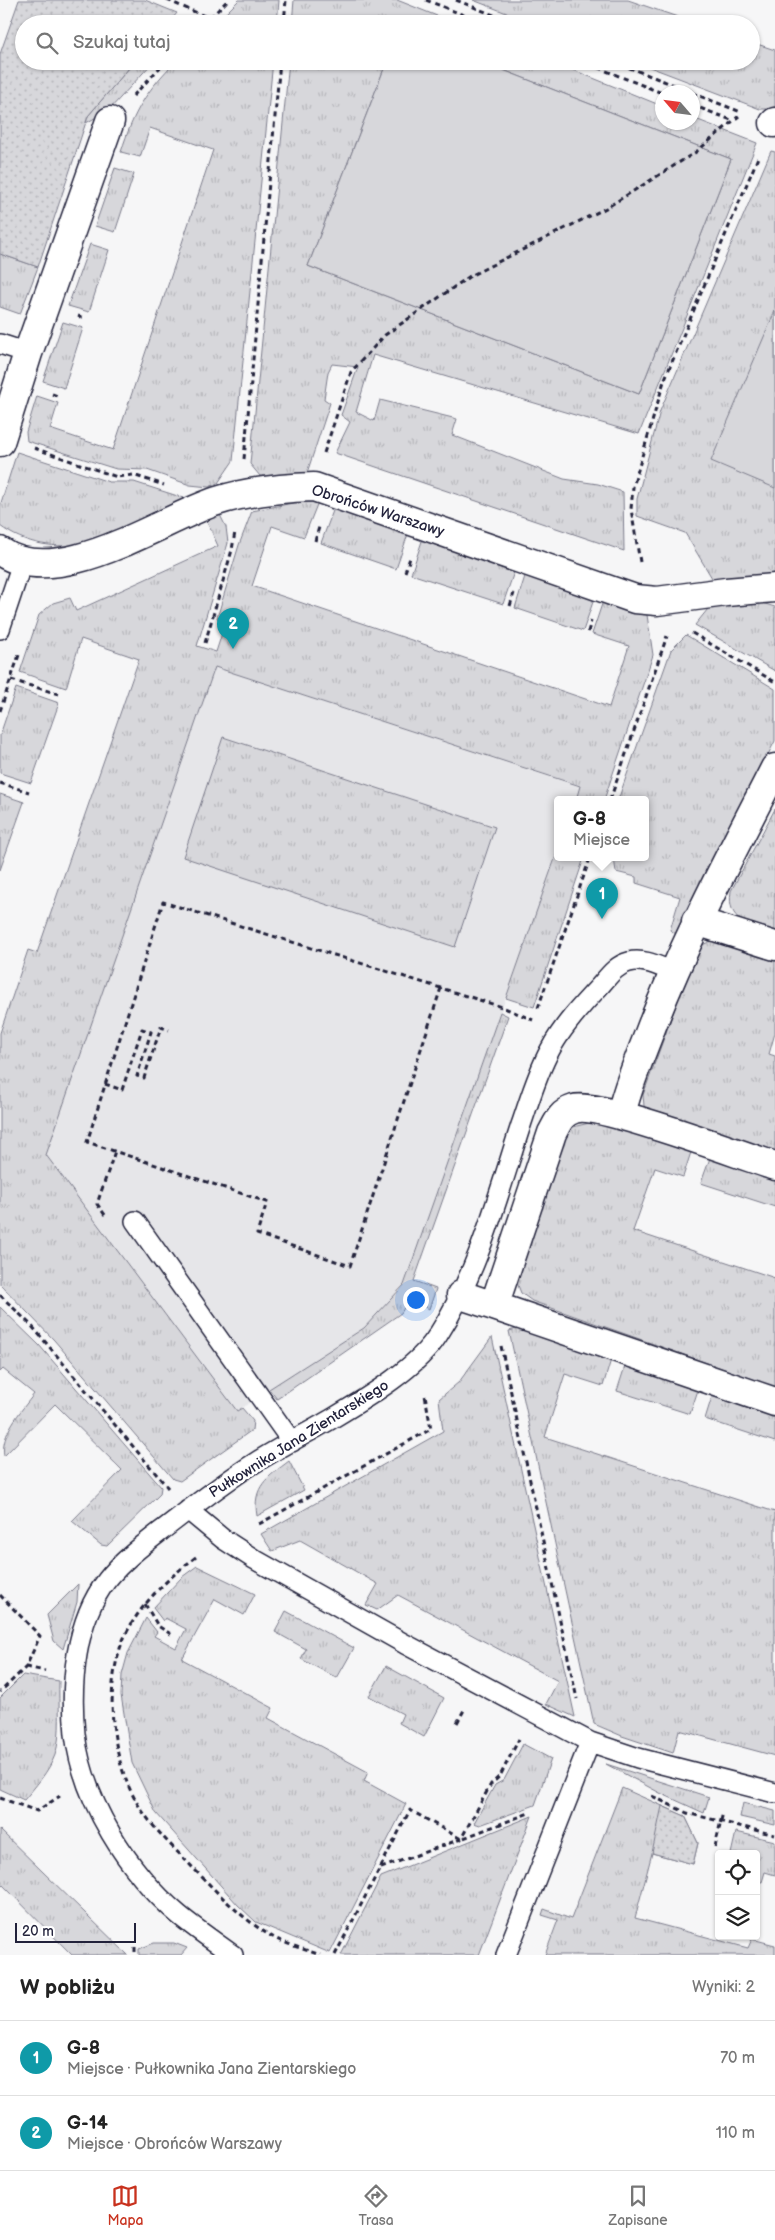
<!DOCTYPE html>
<html lang="pl">
<meta charset="utf-8">
<style>
:root{--surface:#fff;--page:#f2f2f2;--text:#222;--muted:#767676;--line:#e0e0e0;--accent:#c8321e}
body{margin:0;font-family:"Balsamiq Sans",sans-serif;background:var(--page);color:var(--text)}
.controls{position:absolute;right:15px;bottom:15px;display:grid;overflow:hidden;border-radius:5px;box-shadow:0 1px 4px #0004}
.controls button{width:45px;height:45px;display:grid;place-items:center;padding:0;border:0;border-bottom:1px solid var(--line);background:var(--surface);color:var(--text);font:25px sans-serif}
.compass{position:absolute;left:655px;top:85px;width:45px;height:45px;border-radius:50%;background:var(--surface);box-shadow:0 1px 4px #0004;rotate:298deg}
.scale{position:absolute;left:15px;bottom:12px;width:121px;box-sizing:border-box;padding-left:5px;border:2px solid #22223b;border-top:0;font-size:14px;line-height:18px;white-space:nowrap;color:#22223b;-webkit-text-stroke:4px #fff;paint-order:stroke}
.you{position:absolute;left:415px;top:1299px;width:18px;height:18px;margin:-12px;border:4px solid #fff;border-radius:50%;background:#1a73e8;box-shadow:0 0 0 8px #1a73e833}
.badge{display:grid;place-items:center;width:32px;height:32px;border-radius:50%;background:var(--accent);color:#fff;font-size:16px;font-weight:700}
.pin{position:absolute;translate:-50% -41px;filter:drop-shadow(0 1px 2px #0008)}
.pin::after{content:'';position:absolute;top:26px;width:18px;height:15px;background:inherit;clip-path:polygon(0 0,100% 0,50% 100%)}
.popup{position:absolute;left:554px;top:796px;width:95px;height:65px;box-sizing:border-box;display:grid;place-content:center;border-radius:5px;background:var(--surface);filter:drop-shadow(0 1px 4px #0005);font-size:16px;white-space:nowrap;color:var(--muted)}
.popup b{font-size:19px;color:var(--text)}
.popup::after{content:'';position:absolute;left:50%;top:100%;margin-left:-10px;border:10px solid transparent;border-top-color:var(--surface)}
.list{margin:0;padding:0;list-style:none}
h2{display:flex;justify-content:space-between;align-items:center;height:65px;margin:0;padding:0 20px;font-size:21px}
h2 small{font-size:16px;font-weight:400;color:var(--muted)}
.list li{display:grid;grid-template-columns:32px 1fr auto;gap:15px;align-items:center;box-sizing:border-box;height:75px;padding:0 20px;border-top:1px solid var(--line)}
.list b{display:block;font-size:19px;white-space:nowrap}
.list p{margin:0;font-size:16px;white-space:nowrap;color:var(--muted)}
.list em{font-size:16px;font-style:normal;color:var(--muted)}
.icon{flex:none;width:28px;height:28px;fill:none;stroke:currentColor;stroke-width:2;stroke-linecap:round;stroke-linejoin:round}
.map{position:relative;flex:none;width:775px;height:1955px;overflow:hidden}
.search{position:absolute;background:var(--surface);box-shadow:0 1px 4px #0004;left:15px;right:15px;top:15px;height:55px;display:flex;align-items:center;gap:12px;box-sizing:border-box;padding:0 18px;border-radius:28px;color:var(--muted);font-size:19px}
.sheet{height:215px;background:var(--surface)}
nav{display:flex;justify-content:space-around;align-items:center;box-sizing:border-box;height:70px;border-top:1px solid var(--line);background:var(--surface);font-size:14px;color:var(--muted)}
nav a{display:grid;justify-items:center;gap:2px}
nav .on{color:var(--accent)}
.map>svg:first-child{display:block}
.built{fill:#e6e6e9}
.grass{fill:url(#grass-tufts);stroke:#7c7c8b}
.garden{fill:url(#garden-dots);stroke:#7c7c8b}
.pitch{fill:#d7d7db;stroke:#7c7c8b}
.lines{fill:none;stroke-linecap:round;stroke-linejoin:round}
.service-casing{stroke:#22223b;stroke-width:22}
.minor-casing{stroke:#22223b;stroke-width:31}
.path{stroke:#22223b;stroke-width:3;stroke-dasharray:5 4;stroke-linecap:butt}
.service{stroke:#fff;stroke-width:19}
.minor{stroke:#fff;stroke-width:28}
.labels{text-anchor:middle;dominant-baseline:central;stroke-width:5;stroke-linejoin:round;paint-order:stroke}
.street-label{font-size:15px;fill:#22223b;stroke:#fff}
</style>
<div class="map">
<svg width="775" height="1955" viewBox="0 0 775 1955">
<defs>
<pattern id="grass-tufts" width="24" height="20" patternUnits="userSpaceOnUse" patternTransform="scale(1.25)"><rect width="24" height="20" fill="#d7d7db"/><path d="M3 7l-1-3M5 7V3M7 7l1-3M15 17l-1-3M17 17v-4M19 17l1-3" fill="none" stroke="#b8b8bd"/></pattern>
<pattern id="garden-dots" width="8" height="8" patternUnits="userSpaceOnUse" patternTransform="scale(1.25)"><rect width="8" height="8" fill="#d7d7db"/><path d="M2 2h.1M6 6h.1" fill="none" stroke="#b8b8bd" stroke-width="1.8" stroke-linecap="round"/></pattern>
</defs>
<rect width="100%" height="100%" fill="#f6f6f7"/>
<filter id="ink" filterUnits="userSpaceOnUse"><feTurbulence type="fractalNoise" baseFrequency=".02" numOctaves="2"/><feDisplacementMap in="SourceGraphic" scale="10" xChannelSelector="R" yChannelSelector="G"/><feConvolveMatrix kernelMatrix="1 2 1 2 8 2 1 2 1" color-interpolation-filters="sRGB"/></filter>
<g filter="url(#ink)">
<path class="built" d="M215,667L581,787L576,800H558V850L404,1285L364,1328L237,1411L46,1155Z"/>
<path class="grass" d="M239,0H279L277,24H215Z
M294,0H397L457,24H292Z
M473,0H628L698,24H535Z
M751,42L775,50V106L771,109H760L634,61H751Z
M135,61H154L109,110L86,123L88,116Z
M176,61H273L233,461L218,483L209,487L190,485L147,470L116,469L27,441L26,432L37,396L58,403L50,429L113,450L213,150L150,128L140,157L121,152C134,111 146,91 176,61Z
M289,61H387L308,266L639,394L731,159L480,61H551L662,106V122H692L693,118L757,143L639,434L373,355L356,412L374,421L380,400L457,419L452,435L564,479L598,484L623,492L624,551L335,453L350,422L341,415L358,367L332,364L328,372L324,399L330,403L305,479L260,476L250,464Z
M771,151L775,152V578L715,583L685,533L637,516V499L660,411Z
M115,168L134,174L115,232L95,226Z
M90,244L109,250L89,312L68,306Z
M0,254L38,267L20,314L0,307Z
M63,322L83,328L64,388L43,381Z
M17,452L109,482H134L187,499L87,543C57,550 24,544 0,526V506Z
M318,502L304,537L272,526L252,586L609,707L629,646L592,634L603,601L647,615L653,655L604,800H576L580,786L215,667L46,1155L237,1411L242,1408L253,1421L252,1430L180,1481L173,1479L54,1340L0,1284V1033L28,950L37,953L139,659L81,639L66,688L20,672L39,615L53,603L70,598L76,611L218,546L206,519L220,515L226,527L228,543L197,646L216,652L226,621L217,618L239,545L252,511L293,503Z
M334,508L408,534L396,569L321,543Z
M423,538L515,569L503,604L411,574Z
M526,573L595,596L583,631L515,608Z
M762,603L775,607V671L695,625L712,604Z
M686,635L775,689V741L676,934L670,930L680,897L636,883V877L616,872L614,858H646V800H618L671,650Z
M16,688L59,703L31,783L0,773V735Z
M223,737L495,827L455,947L183,857Z
M0,794L24,802L0,870Z
M775,809V933C750,925 726,922 731,891Z
M558,850V858H584L534,1007L506,998Z
M711,941L726,942L775,955V1033L769,1054L775,1056V1156L649,1113L644,1106L643,1095L694,956L702,945Z
M500,1012L508,1016L414,1281L436,1289L429,1309L410,1298L401,1313L277,1399L269,1389L364,1328L404,1285Z
M593,1122L607,1124L692,1149L683,1177L655,1168L633,1231L775,1278V1387L532,1301L521,1293L516,1280L559,1146L573,1127Z
M710,1158L775,1180V1207L701,1183Z
M0,1307L39,1345L161,1487L160,1494L107,1546L101,1545L72,1521L122,1470L55,1404L4,1456C0,1434 21,1411 34,1394L3,1369L0,1372Z
M520,1328L613,1353L603,1386L565,1374L545,1437L775,1512V1756L679,1730L673,1753L622,1736L594,1724L509,1331Z
M492,1337L575,1717L546,1704L558,1681L398,1595L377,1610L366,1605L378,1584L300,1540L272,1551L261,1534L443,1431L439,1399L459,1382Z
M627,1360L700,1384L690,1414L617,1391Z
M714,1390L775,1412V1442L705,1419Z
M289,1461L304,1490L257,1516C252,1486 268,1477 289,1461Z
M197,1566L255,1594L244,1615L215,1599L182,1659L273,1708L268,1718L368,1772L364,1781L406,1804L330,1953L256,1922L238,1905L156,1813L132,1763L121,1695L122,1675L128,1653L146,1618L157,1632L154,1636L176,1648L186,1629L165,1618L163,1621L153,1608L182,1577Z
M78,1584L77,1602L63,1649L54,1641L47,1615Z
M286,1611L354,1648L337,1678L301,1659L306,1649L275,1632Z
M386,1666L444,1698L424,1737L399,1723L403,1714L369,1696Z
M23,1675L59,1681C58,1702 62,1735 55,1755C49,1771 35,1787 24,1800L0,1789V1698Z
M523,1744L551,1759L535,1805L480,1825L474,1823L495,1785L504,1780Z
M606,1764L709,1797L704,1813L660,1793Z
M622,1788L685,1816L698,1843L693,1864L652,1853L635,1918L748,1948L752,1939L775,1945V1955H545L558,1920L542,1915L544,1909L571,1919Z
M743,1803L775,1811V1825L740,1817Z
M532,1816L479,1955H341L381,1877Z
M0,1830L128,1955H72L0,1882Z
M736,1832L775,1841V1875L765,1872L762,1882L756,1881V1854H731Z
M154,1943H174L187,1948L181,1955H139V1949Z"/>
<path class="garden" d="M19,0H145L177,13L168,24H24V61H135L88,116L38,267L0,254V54Z
M662,1806L685,1816L698,1843L693,1864L652,1853Z"/>
<path class="pitch" d="M387,61H480L731,159L639,394L308,266Z
M775,311V488L711,461Z"/>
<g class="lines">
<g class="service-casing">
<path id="service" d="M0,344L28,353
M0,629L22,563
M135,1221L292,1442
M188,1510L223,1539L254,1559L405,1644L590,1742L638,1758L775,1793
M233,1955C215,1942 196,1929 179,1915C128,1872 83,1801 75,1734C70,1684 75,1621 107,1580C122,1561 143,1545 161,1531C191,1508 221,1484 253,1464C278,1448 304,1435 328,1421C363,1400 417,1369 438,1335C478,1273 498,1195 521,1125C530,1099 537,1074 550,1050C562,1027 581,1006 599,987C608,977 616,965 629,962C644,958 660,967 674,972
M506,1955L590,1742"/>
</g>
<g class="minor-casing">
<path id="minor" d="M774,123L775,122
M0,442L28,353L110,121
M0,551C57,592 159,520 217,501C249,491 280,488 314,487L635,599L657,601L726,592L775,588
M696,921L775,946
M621,1115C627,1088 638,1062 648,1036C683,943 730,856 775,768
M461,1295L494,1306L552,1133C558,1122 561,1113 574,1109C598,1101 743,1156 775,1166
M494,1306L775,1402"/>
</g>
<path class="path" d="M167,0L209,18
M426,0L486,24
M456,0L516,24
M204,24L228,0
M284,24L286,0
M581,61L662,93
M612,61L692,92
M692,93L741,112
M133,96L166,61
M692,105L734,121
M78,316L86,319
M52,394L60,397
M34,448L117,477L133,475L164,485
M324,453L351,372L385,335L470,276L606,208L696,152L739,116
M244,459L280,61
M315,541L319,527
M640,562L631,509L633,487L664,381L759,155
M405,572L410,558
M510,606L514,593
M588,632L591,621
M692,633L775,682
M205,643L232,550L235,532
M11,680L62,695
M0,711L20,652
M0,783L29,792
M610,800L667,636
M441,988L350,1266L257,1234L267,1202L87,1142L163,902L502,1007L533,1020
M538,1008L590,858
M105,1084L122,1090L142,1029L151,1032L137,1076L144,1078L161,1027L169,1030
M105,1215L97,1204L115,1151
M0,1295L31,1325L168,1488
M501,1346L577,1699
M259,1524L431,1429L425,1395
M196,1557C168,1578 139,1605 124,1638C103,1686 111,1762 139,1806C154,1830 177,1851 196,1871C220,1895 242,1919 271,1936C285,1944 304,1949 320,1955
M0,1595L40,1636L26,1667L0,1692
M145,1604L158,1626L174,1636
M26,1667L45,1671
M457,1723L464,1710
M652,1796L687,1813L775,1835
M0,1798L37,1811L60,1796
M715,1847L723,1812
M381,1868L461,1839L491,1784L500,1776L519,1739
M135,1947V1955
M335,1955L410,1810L461,1839L529,1813"/>
<use href="#service" class="service"/>
<use href="#minor" class="minor"/>
</g>
</g>
<g class="labels">
<g class="street-label">
<text transform="translate(378 511) rotate(18)">Obrońców Warszawy</text>
<text transform="translate(299 1439) rotate(-32)">Pułkownika Jana Zientarskiego</text>
</g>
</g>
</svg>
<div class="controls">
<button><svg class="icon" aria-label="locate" viewBox="0 0 24 24"><circle cx="12" cy="12" r="6"/><path d="M12 2v4M12 18v4M2 12h4M18 12h4"/></svg></button>
<button><svg class="icon" aria-label="layers" viewBox="0 0 24 24"><path d="M12 4l9 5-9 5-9-5zM3 14l9 5 9-5"/></svg></button>
</div>
<svg class="compass" viewBox="-18 -18 36 36"><path d="M0-13l5 13h-10z" fill="#e53935"/><path d="M0 13l5-13h-10z" fill="#767676"/></svg>
<div class="scale">20 m</div>
<div class="you"></div>
<div class="pin badge" style="left:602px;top:919px;background:#0f9aa8">1</div>
<div class="popup"><b>G-8</b>Miejsce</div>
<div class="pin badge" style="left:233px;top:649px;background:#0f9aa8">2</div>
<div class="search"><svg class="icon" aria-label="search" viewBox="0 0 24 24"><circle cx="10" cy="10" r="6"/><path d="M15 15l6 6"/></svg>Szukaj tutaj</div>
</div>
<section class="sheet">
<h2>W pobliżu<small>Wyniki: 2</small></h2>
<ul class="list">
<li><span class="badge" style="background:#0f9aa8">1</span><div><b>G-8</b><p>Miejsce · Pułkownika Jana Zientarskiego</p></div><em>70 m</em></li>
<li><span class="badge" style="background:#0f9aa8">2</span><div><b>G-14</b><p>Miejsce · Obrońców Warszawy</p></div><em>110 m</em></li>
</ul>
</section>
<nav>
<a class="on"><svg class="icon" aria-label="map" viewBox="0 0 24 24"><path d="M3 6l6-2 6 2 6-2v14l-6 2-6-2-6 2zM9 4v14M15 6v14"/></svg>Mapa</a>
<a><svg class="icon" aria-label="directions" viewBox="0 0 24 24"><path d="M12 3l9 9-9 9-9-9zM9 14v-3h6M13 9l2 2-2 2"/></svg>Trasa</a>
<a><svg class="icon" aria-label="saved" viewBox="0 0 24 24"><path d="M7 4h10v16l-5-4-5 4z"/></svg>Zapisane</a>
</nav>
